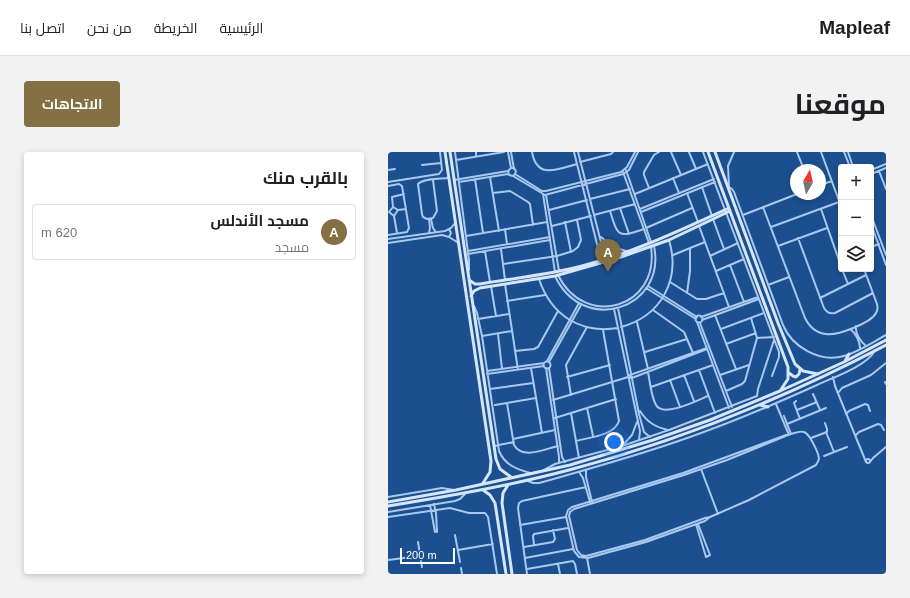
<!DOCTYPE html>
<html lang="ar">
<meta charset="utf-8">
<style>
:root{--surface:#fff;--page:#f2f2f2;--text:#202124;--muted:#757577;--line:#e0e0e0;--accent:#847042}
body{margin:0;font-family:Helvetica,Cairo,sans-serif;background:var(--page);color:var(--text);direction:rtl}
.controls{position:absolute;right:12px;top:12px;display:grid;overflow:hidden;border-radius:4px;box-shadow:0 2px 6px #0003}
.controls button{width:36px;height:36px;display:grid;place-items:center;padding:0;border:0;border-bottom:1px solid var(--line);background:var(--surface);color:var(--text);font:20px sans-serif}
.compass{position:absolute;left:402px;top:12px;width:36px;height:36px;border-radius:50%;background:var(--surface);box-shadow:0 2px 6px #0003;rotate:9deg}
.scale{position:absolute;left:12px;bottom:10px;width:55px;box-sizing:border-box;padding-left:4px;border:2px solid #fff;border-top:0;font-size:11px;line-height:14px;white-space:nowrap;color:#fff;-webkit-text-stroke:3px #1b4f8f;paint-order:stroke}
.you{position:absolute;left:226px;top:290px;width:14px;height:14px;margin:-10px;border:3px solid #fff;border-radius:50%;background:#1a73e8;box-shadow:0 0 0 6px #1a73e833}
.badge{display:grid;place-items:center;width:26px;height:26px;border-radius:50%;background:var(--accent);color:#fff;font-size:13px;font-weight:700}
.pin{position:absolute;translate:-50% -33px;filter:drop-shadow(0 1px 2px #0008)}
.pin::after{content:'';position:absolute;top:21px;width:14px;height:12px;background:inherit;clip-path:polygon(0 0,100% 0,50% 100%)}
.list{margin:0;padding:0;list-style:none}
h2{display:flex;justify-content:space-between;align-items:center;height:52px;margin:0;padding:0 16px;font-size:17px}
h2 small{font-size:13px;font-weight:400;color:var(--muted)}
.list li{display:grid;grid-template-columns:26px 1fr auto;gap:12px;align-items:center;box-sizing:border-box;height:56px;margin:0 8px 8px;padding:0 8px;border:1px solid var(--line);border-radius:4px}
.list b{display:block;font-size:15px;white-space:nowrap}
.list p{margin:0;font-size:13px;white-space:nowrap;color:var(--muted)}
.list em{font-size:13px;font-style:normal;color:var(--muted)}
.icon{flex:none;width:22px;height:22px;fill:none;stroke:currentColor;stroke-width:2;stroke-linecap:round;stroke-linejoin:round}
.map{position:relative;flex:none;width:498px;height:422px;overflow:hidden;direction:ltr;border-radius:4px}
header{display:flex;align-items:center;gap:24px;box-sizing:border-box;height:56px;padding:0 20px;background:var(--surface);border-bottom:1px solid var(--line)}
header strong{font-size:19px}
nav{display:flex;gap:22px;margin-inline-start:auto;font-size:14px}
.intro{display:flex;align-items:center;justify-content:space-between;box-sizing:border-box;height:96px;padding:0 24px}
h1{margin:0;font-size:28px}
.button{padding:10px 18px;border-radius:4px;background:var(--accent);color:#fff;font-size:14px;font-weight:700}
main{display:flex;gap:24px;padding:0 24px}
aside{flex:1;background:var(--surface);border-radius:4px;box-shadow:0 2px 6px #0003}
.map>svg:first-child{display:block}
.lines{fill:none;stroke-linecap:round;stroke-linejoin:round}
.street{stroke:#a9c9ee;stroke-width:2}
.secondary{stroke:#d6e6fa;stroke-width:3}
</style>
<header>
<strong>Mapleaf</strong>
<nav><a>الرئيسية</a><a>الخريطة</a><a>من نحن</a><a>اتصل بنا</a></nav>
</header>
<div class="intro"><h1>موقعنا</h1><a class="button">الاتجاهات</a></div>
<main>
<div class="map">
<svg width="498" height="422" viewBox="0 0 498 422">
<rect width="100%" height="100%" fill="#1b4f8f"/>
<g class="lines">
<path class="street" d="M67,0L81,108V118
M88,0V4
M120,0L123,16
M123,0L126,17
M144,0C149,28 170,17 189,12
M186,0L213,108
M190,0L217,106
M283,0L293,23
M301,0L308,17
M315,0L391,200V205L384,224
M346,0L340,14L341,35L344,37L346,40L395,173C404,195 432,211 456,204C470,200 485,190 498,183
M409,0L416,18
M433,0L453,54
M456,0L462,15
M460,0L465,15
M68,8L116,0
M192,10L223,2L225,0
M34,13L53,11
M0,18L7,17
M238,18L263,90
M483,18L498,12
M491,19L498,37
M235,20L261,91
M127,22L154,39H158L233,20L239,15L247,0
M483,22L498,16
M125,24L127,22L128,19L126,16H123L120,19L121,23L125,24L157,43L235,22L241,18L250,0
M102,25L111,79
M285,26L291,41
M87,27L95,81
M45,28L49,59L45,66L39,67L35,65L34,62L30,32C36,26 52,27 60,26
M66,28L120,19
M0,30L51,22L54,18L52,0
M71,30L120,22
M432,33L444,29
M0,34L11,32L14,34L21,76L19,80L0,83
M314,35L324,64
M261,36L256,23V20L266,3L271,0
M105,41L122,39L140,50L142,52L145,73
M299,41L310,70
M155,42L167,120
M247,42L320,12
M158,43L171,119
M202,47L242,37
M5,55L1,60L6,64L10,58L5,55L4,45L16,42
M375,55L417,166C421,174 428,181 438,182C449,184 483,171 488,161C490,158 490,156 489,152L476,117
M232,56L241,82
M252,57L326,27
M433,57L453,114
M10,58L18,57
M161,58L199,48
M222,59C230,85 230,86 256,77
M253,60L327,30
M206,63L247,52
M355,63L409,42
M483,63L498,103
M6,64L9,81
M41,67L42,76L41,81
M43,67L45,76L48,80
M325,67L336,97
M177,70L183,100
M483,72L498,113
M164,74L203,64
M311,74L341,155
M383,75L451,50
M258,76L304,56
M61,77L63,81L61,85
M117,77L119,92
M78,84L159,70
M213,85L225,95L238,99
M410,86L436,156C439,161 443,162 447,161L485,141
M0,87L57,79L63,76L67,71
M0,91L54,83L61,85L69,90
M390,94L439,76
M483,95L491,92
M113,97L117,128
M80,99L162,85
M97,99L102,130
M80,102L162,88
M285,103L317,90
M322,104L350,91
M115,112L169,104L185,99L190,95L193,88L189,68
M342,113L356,150
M454,117L460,132
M328,119L356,107
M170,123C197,178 272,156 263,95
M167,124C195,184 279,157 266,94
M151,127C163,163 192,182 230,176
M282,130L309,147H318L336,141
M117,132L130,218
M380,133L401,125
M103,134L108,164
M260,134L309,165
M258,136L308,167
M299,141L302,119V96
M432,146L478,123
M119,149L157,143
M86,154L89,161L94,184L111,299C117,313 128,317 142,321
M230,156L251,262L256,280L262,285
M226,157L252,279L251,288
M265,158L296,180L305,201
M327,163L348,217
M307.5 167a3.5 3.5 0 1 1 7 0a3.5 3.5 0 1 1-7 0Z
M313,165L370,145
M90,167L121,162
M314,168L371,147
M249,170L260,217
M309,170L341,256
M312,171L344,255
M468,174C467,181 472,189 478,194
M233,175C273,164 293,128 281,88
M333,177L376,161
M462,177C468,181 472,190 472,196
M110,182L114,217
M94,184L124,179
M369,186L386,185
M338,192L368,181
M127,199L146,197L150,195L170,159
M257,200L299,187
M159,209L191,151
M155.5 213a3.5 3.5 0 1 1 7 0a3.5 3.5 0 1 1-7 0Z
M161,210L193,153
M143,216L154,281
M158,216L171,305V311
M161,216L174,305L177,310
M311,218L327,261
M99,219L156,211
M260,220C262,230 263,244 268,253C275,266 310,248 320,244
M99,222L156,214
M296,223L306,249
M332,223L361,213
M179,225L222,213
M240,225L242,223L319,196
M445,225L447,234L478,310
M282,228L292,255
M497,230L498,232
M263,235L325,213
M102,237L145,231
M338,239L354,232L357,229L369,186L363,166
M450,241L454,236L483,223L498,211
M425,242L432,258
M183,243L178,213L199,175
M369,244L370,237L386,188
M165,248L224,230L240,225L244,226L319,197
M408,249L406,251L412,267
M119,251L126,293C135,308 156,297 170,294
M388,252L401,283
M107,253L148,246
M199,256L205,284
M409,258L429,250
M252,259C259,270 267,275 280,278
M183,261L191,306
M458,262L461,259L477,252L480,253L482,259
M396,264L403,282
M167,266L228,247
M399,272L438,256
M438,280L446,300
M468,283L471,280L490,272L493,273L496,278
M423,286L439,280V277L437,271
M125,287L167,278
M188,289C202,285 226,284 231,269L215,178
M235,293L244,283L249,270
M106,294L126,290
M436,304L459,295
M478 309a2 2 0 1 1 4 0a2 2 0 1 1-4 0Z
M482,310L485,306L498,295
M313,317L330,362
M156,318L167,312L234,294L281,278L369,244
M198,318V325L204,350
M191,320L195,326L202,350
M140,329L145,331H151C201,317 252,303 302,285C345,270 387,252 429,233C444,226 478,214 486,200
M0,345L54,336L66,338
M46,352L48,361L49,380
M42,353L47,380
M0,360L67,349L72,347L77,342
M0,365L62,356L81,361H97L100,365L109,422
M322,365L317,369L258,390L200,406L191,405L186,399L178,364L180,358L184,355L295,321L398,283C404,283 410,278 416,280C422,282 431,302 431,307C430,310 429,311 428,313L361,348L322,365L317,366L257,388L198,404L193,403L189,398L181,364L182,360L186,357L296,323L339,308L400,283
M308,372L318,405L322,403L310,372
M132,373L178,365
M67,383L72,410
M30,390L34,415
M146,393L145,384L146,382L180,376
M136,395L165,390L167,387L165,378
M70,398L105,392
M137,406L185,397
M199,406L202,422
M0,408L32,404
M170,412L172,422
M73,416L74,422
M139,417L185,409L187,412L189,422
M139,422L130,356L131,351L134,349L198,335"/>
<path class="secondary" d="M57,0L103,309L102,320L95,331
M62,0L108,307L112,317L123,325
M320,0L400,215V227L392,239
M327,0L390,171L407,212L415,219L430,222
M81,128L87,132H92C126,126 160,123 194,114C246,100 293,78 341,56
M83,144L86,139L92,136L167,124L233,105L281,88L342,59
M457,209L461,202
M401,221L405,224L408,225L411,222L412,218
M372,253L380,255
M120,333L115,341L114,351L124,422
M95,338L102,343L107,351L118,422
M0,350L68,338L182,313L265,288L322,268L392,239L456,210L498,188
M0,354C61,344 121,334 181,318C291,289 397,246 498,193"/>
</g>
</svg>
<div class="controls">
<button>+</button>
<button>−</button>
<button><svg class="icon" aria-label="layers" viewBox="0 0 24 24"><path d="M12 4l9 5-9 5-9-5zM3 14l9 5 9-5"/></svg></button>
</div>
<svg class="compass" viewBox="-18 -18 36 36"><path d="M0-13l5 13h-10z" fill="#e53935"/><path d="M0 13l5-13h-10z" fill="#757577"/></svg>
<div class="scale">200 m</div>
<div class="you"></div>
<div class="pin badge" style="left:220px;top:120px">A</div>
</div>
<aside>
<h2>بالقرب منك<small></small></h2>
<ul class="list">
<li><span class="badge">A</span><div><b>مسجد الأندلس</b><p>مسجد</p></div><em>620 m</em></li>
</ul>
</aside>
</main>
